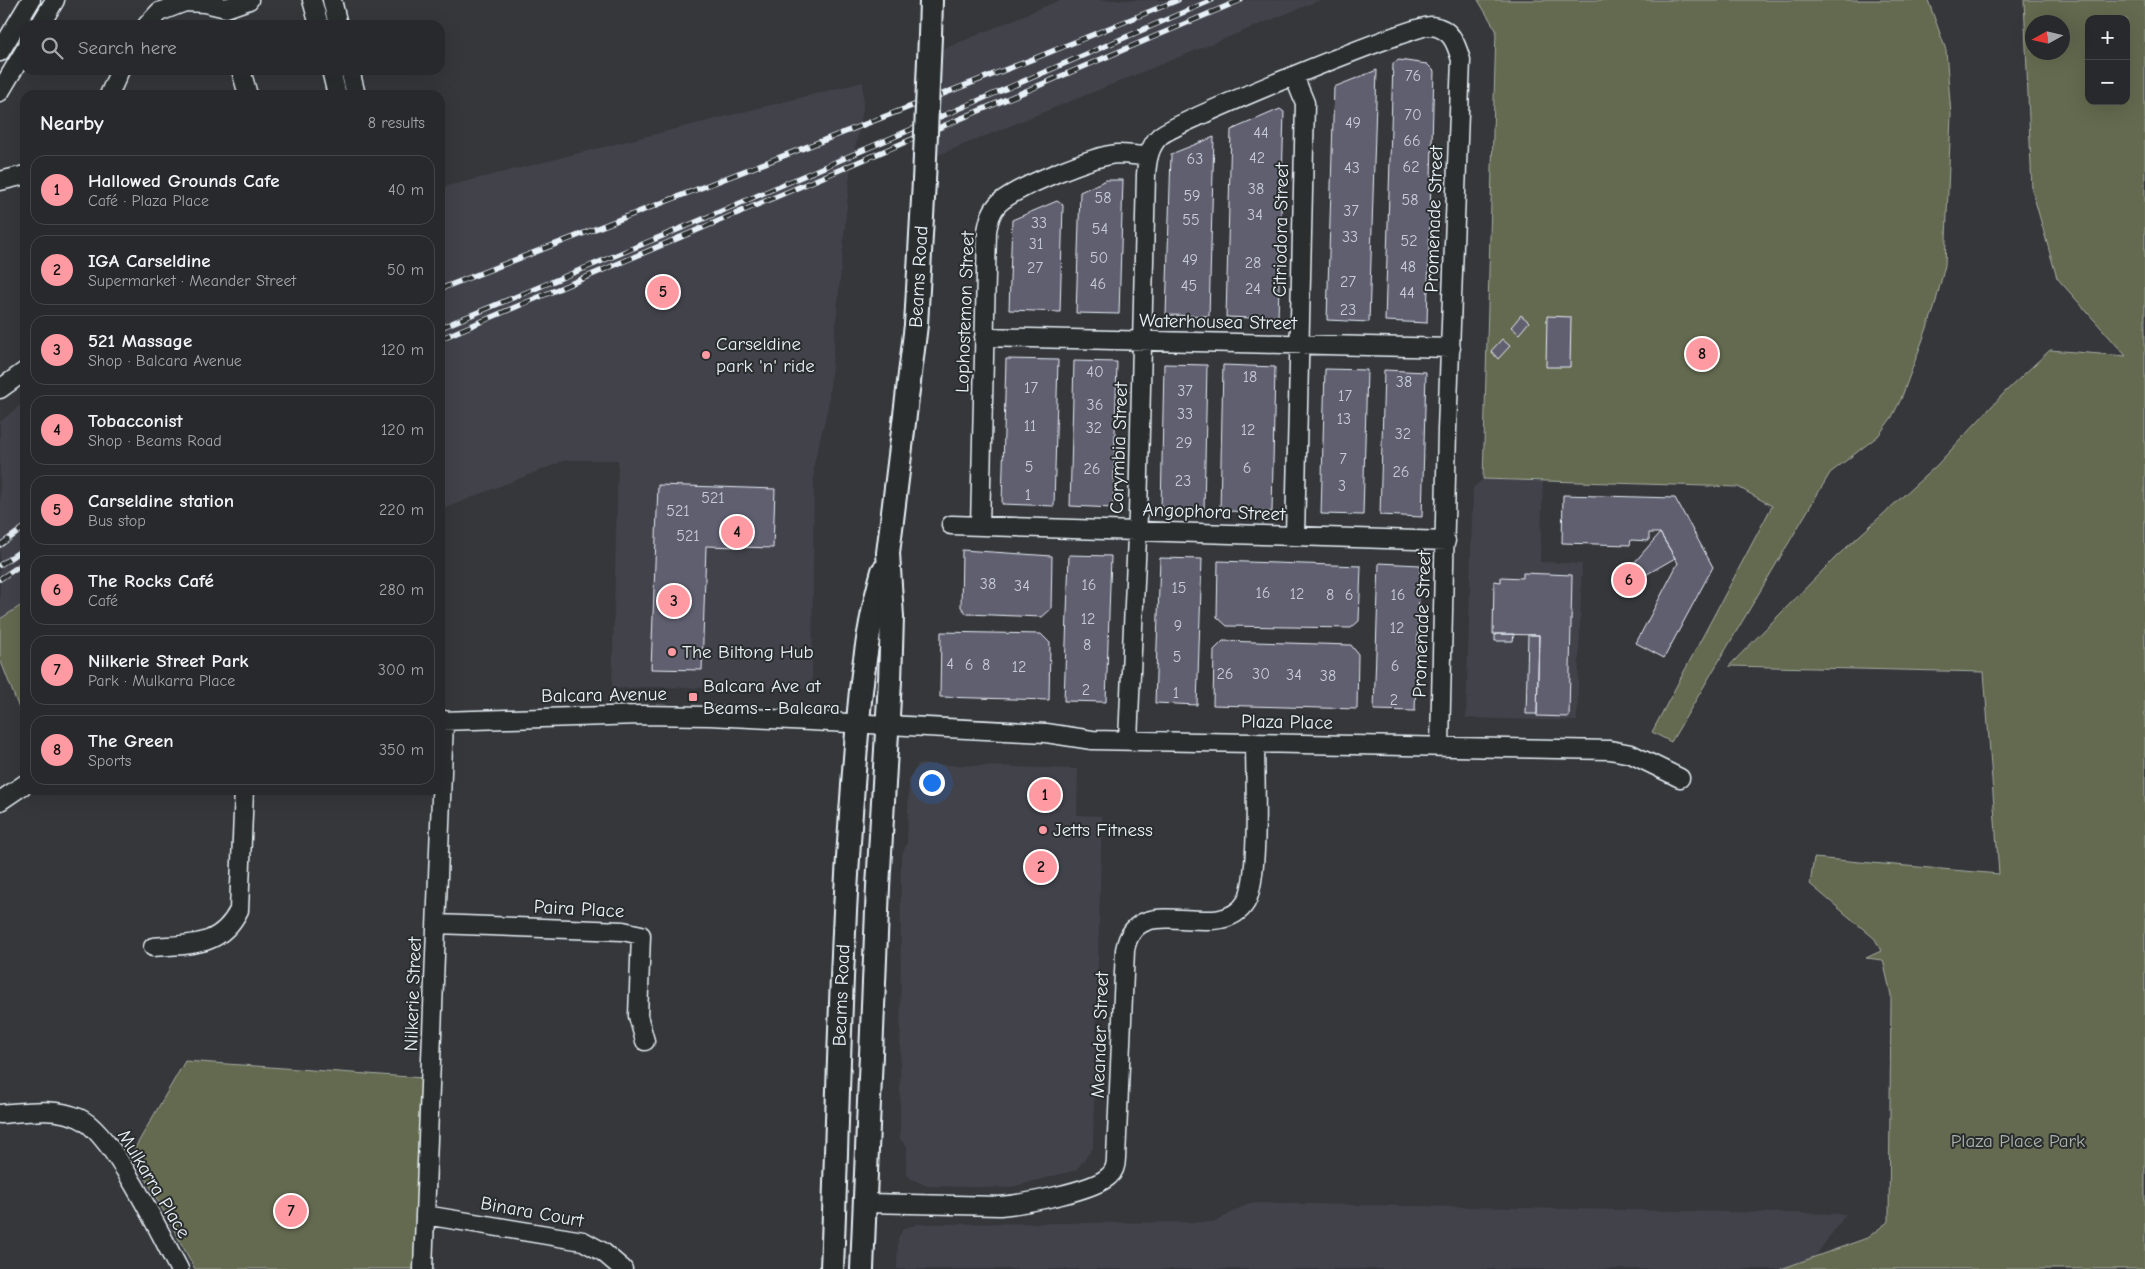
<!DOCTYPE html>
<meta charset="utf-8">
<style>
:root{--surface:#28292c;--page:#343538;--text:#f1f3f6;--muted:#a5a6a9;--line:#444548;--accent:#ff9aa2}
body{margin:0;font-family:"Comic Neue",sans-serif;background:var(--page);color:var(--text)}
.controls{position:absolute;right:15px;top:15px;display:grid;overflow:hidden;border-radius:10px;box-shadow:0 5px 20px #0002}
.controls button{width:45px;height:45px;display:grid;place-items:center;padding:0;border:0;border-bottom:1px solid var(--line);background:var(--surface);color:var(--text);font:25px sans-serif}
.compass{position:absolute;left:2025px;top:15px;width:45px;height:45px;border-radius:50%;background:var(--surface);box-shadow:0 5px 20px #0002;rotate:262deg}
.you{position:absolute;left:931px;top:782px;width:18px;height:18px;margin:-12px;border:4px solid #fff;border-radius:50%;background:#1a73e8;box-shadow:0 0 0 8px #1a73e833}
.badge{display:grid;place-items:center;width:32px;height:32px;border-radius:50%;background:var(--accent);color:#111;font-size:16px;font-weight:700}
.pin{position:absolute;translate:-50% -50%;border:2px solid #fff;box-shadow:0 1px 5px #0006}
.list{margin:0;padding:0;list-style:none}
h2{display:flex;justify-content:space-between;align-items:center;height:65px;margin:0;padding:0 20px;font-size:21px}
h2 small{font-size:16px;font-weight:400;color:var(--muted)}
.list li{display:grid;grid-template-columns:32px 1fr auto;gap:15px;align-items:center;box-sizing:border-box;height:70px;margin:0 10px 10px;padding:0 10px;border:1px solid var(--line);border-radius:15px}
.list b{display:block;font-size:19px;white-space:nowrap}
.list p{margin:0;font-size:16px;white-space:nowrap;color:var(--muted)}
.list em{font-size:16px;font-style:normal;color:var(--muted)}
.icon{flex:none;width:28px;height:28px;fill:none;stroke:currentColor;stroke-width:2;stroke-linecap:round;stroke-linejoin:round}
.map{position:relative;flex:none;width:2145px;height:1269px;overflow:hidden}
.search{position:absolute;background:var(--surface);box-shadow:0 5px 20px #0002;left:20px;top:20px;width:425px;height:55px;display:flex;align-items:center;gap:12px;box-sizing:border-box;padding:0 18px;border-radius:15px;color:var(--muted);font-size:19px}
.panel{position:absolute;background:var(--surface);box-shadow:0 5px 20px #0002;left:20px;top:90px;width:425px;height:705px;border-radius:15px}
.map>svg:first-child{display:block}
.built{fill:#42434b}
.green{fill:#636a50;stroke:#a6aea4;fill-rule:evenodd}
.building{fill:#615e70;stroke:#e8f1f8}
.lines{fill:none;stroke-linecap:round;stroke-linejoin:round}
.minor-casing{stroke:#e8f1f8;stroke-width:21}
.major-casing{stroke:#e8f1f8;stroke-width:26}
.minor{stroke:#2a2d2e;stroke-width:18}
.major{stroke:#2a2d2e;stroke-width:22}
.rail-casing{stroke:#e8f1f8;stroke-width:5.5}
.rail{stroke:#2a2d2e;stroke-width:4;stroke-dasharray:11;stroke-linecap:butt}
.major-bridge-casing{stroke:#e8f1f8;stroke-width:26;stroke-linecap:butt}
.major-bridge{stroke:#2a2d2e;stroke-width:22}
.poi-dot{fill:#ff9aa2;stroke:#2a2d2e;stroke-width:2}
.labels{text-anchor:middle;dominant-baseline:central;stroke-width:4;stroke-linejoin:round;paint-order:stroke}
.number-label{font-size:16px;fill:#c6ccd6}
.street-label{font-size:19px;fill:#e8f1f8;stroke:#2a2d2e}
.poi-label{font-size:19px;fill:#e8f1f8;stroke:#2a2d2e;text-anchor:start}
.park-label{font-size:19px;fill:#acb4ac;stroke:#2a2d2e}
</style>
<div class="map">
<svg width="2145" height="1269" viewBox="0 0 2145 1269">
<rect width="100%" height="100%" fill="#35373b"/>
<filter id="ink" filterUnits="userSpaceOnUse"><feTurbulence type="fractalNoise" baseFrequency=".02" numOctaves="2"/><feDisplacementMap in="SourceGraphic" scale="10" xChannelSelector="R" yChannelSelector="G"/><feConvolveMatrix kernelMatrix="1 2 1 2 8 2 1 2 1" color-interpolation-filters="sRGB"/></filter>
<g filter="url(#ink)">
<path class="built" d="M1060,0H1320L911,166L915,61Z
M863,82V109L850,173L828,407L814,464L812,689L645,687L612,689L618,460H566L440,510V188Z
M25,401V603L0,619V422Z
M1483,479L1543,482L1540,562L1582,564L1577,721L1466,718L1473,488Z
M918,764L1078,769L1077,815L1102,816L1093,1148L1076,1170L1008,1188L927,1186L910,1178L906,1172L907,1146L900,1139L901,857L907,843L909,779Z
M1249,1203L1846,1214L1806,1269H897L898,1238L903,1229L918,1224L1215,1222Z"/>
<path class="green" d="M1478,0H1928L1946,50L1951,115L1945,265L1934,309L1901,399L1892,417L1878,436L1830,473L1671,742L1652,732L1772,506L1738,487L1483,479L1496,30Z
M2024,0H2145V1269H1781L1867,1238L1889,1221L1891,995L1883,960L1866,958L1881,951L1875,939L1810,884L1814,858L1999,874L1984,672L1729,666L1836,557L1936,466L2005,392L2050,350L2126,356L2057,278L2032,190ZM2089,19H2126V101H2089ZM2032,22H2062V52H2032Z
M25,603V724L0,659V619Z
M185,1061L423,1078L415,1269H195L132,1153Z"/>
<path class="building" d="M1399,60L1427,64L1434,71L1427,323L1385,321L1393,63Z
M1377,70L1369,322L1327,320L1334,87Z
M1280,109L1284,112L1278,319L1226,317L1231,130Z
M1214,137L1209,316L1166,315L1171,154Z
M1106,180H1123L1119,314L1076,313L1080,192Z
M1057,201L1063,205L1060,312L1009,310L1012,220Z
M1521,315L1529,322L1519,334L1511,327Z
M1547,316L1571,317L1570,367H1546Z
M1502,339L1510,346L1498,359L1491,351Z
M1006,359L1058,360L1054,506L1002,504Z
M1074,361L1117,362L1113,508L1070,506Z
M1164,364L1207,365L1204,511L1161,510Z
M1223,365L1275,367L1272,512L1220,511Z
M1325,369L1367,370L1363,515L1321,514Z
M1384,370L1426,372L1422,517L1380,515Z
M658,485L775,489L773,548L706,546L702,670L651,669Z
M1563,495L1675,498L1713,567L1664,658L1636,643L1678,563L1660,533H1649V541L1631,540L1630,545L1562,543Z
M1660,533L1675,558L1635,581L1627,571Z
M962,550L1052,556L1051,609L1042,617L967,614L961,607Z
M1069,555L1111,556L1106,702L1064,701Z
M1160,558L1202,559L1197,705L1155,703Z
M1218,561L1361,566L1359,621L1351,628L1227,626L1217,617Z
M1379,563L1420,565L1415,711L1374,710Z
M1523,573L1572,575L1569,717L1537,716L1539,635L1493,634L1494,581L1501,582V577L1523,578Z
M941,632L1041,634L1050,643L1049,700L940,697Z
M1495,634H1514L1513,641H1495Z
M1528,635H1539L1537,714H1526Z
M1223,641L1351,645L1358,654L1357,709L1213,705L1214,650Z"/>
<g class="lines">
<g class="minor-casing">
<path id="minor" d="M312,0L319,25
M332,0L338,25
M40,25L55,0
M147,25L159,12L185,2L205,3L226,8L249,0
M0,52L31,0
M241,70L248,95
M331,70L337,95
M350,70L356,95
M1294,76L1305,103L1295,536
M0,92L25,50
M109,95L120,70
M0,181L25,175
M984,337L1451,348
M0,389L25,371
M951,525L1446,541
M980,526L987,231C989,220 991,211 999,203C1017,187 1093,156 1117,154C1128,154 1138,156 1149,156
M440,721L640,715L710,716L1046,733L1092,740L1610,750L1631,754L1680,778
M1128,740L1138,514L1146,175C1147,161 1149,146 1160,136C1176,122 1414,24 1431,26C1451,28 1456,43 1461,60L1447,430L1440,746
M0,801L25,784
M437,924L623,931L641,935L638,1016L645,1041
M153,947C191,944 220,948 239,910L244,790
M0,1114C26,1112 55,1107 79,1118C113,1133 160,1234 179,1269
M866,1203L1000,1206C1023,1204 1094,1191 1109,1176C1115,1171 1116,1165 1116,1158L1125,950C1136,886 1219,947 1246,902C1260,878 1255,776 1255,743
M425,1215L583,1241L603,1252L623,1269
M423,1269L444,720"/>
</g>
<g class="major-casing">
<g id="major">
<path d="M930,36L931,0"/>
<path id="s1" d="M832,1269C838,1117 840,965 851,813C857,732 861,649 883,571"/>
<path id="s2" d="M862,1269L878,887L890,681L892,617L888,553L916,325L924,181"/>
</g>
</g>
<use href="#minor" class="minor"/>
<use href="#major" class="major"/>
<g class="rail-casing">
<path id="rail" d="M440,289L1033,59L1178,0
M440,328L689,225L1212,0
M440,339L1241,0
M0,545L25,527
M0,565L25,548
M0,579L25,562"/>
</g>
<use href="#rail" class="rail"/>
<g class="major-bridge-casing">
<path id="major-bridge" d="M924,181L930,36"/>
</g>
<use href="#major-bridge" class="major-bridge"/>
</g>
</g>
<g class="poi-dot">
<circle cx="706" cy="355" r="5"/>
<circle cx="672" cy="652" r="5"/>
<rect x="688" y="692" width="10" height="10" rx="2.5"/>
<circle cx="1043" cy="830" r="5"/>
</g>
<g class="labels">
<g class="number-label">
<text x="1413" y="76">76</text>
<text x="1413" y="115">70</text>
<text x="1353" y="123">49</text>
<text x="1261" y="133">44</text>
<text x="1412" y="141">66</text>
<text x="1257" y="158">42</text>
<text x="1195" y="159">63</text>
<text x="1411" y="167">62</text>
<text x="1352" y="168">43</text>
<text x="1256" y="189">38</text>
<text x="1192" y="196">59</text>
<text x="1103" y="198">58</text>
<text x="1410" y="200">58</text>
<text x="1351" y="211">37</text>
<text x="1255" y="215">34</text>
<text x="1191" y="220">55</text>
<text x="1039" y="223">33</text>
<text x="1100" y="229">54</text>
<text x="1350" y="237">33</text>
<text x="1409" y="241">52</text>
<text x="1036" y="244">31</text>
<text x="1099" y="258">50</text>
<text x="1190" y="260">49</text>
<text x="1253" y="263">28</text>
<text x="1408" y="267">48</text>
<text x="1035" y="268">27</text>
<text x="1348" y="282">27</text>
<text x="1098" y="284">46</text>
<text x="1189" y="286">45</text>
<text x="1253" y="289">24</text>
<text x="1407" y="293">44</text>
<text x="1348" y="310">23</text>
<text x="1095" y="372">40</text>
<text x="1250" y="377">18</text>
<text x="1404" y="382">38</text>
<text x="1031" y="388">17</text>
<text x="1185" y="391">37</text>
<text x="1345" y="396">17</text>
<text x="1095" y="405">36</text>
<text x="1185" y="414">33</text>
<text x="1344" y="419">13</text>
<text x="1030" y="426">11</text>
<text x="1094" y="428">32</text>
<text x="1248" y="430">12</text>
<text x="1403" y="434">32</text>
<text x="1184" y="443">29</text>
<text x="1343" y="459">7</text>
<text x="1029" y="467">5</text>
<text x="1247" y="468">6</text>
<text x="1092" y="469">26</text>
<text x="1401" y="472">26</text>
<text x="1183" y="481">23</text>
<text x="1342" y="486">3</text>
<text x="1028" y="495">1</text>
<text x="713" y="498">521</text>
<text x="678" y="511">521</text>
<text x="688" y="536">521</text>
<text x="988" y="584">38</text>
<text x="1089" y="585">16</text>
<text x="1022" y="586">34</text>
<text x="1179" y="588">15</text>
<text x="1263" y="593">16</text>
<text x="1297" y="594">12</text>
<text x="1330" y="595">8</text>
<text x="1349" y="595">6</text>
<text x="1398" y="595">16</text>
<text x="1088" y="619">12</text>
<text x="1178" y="626">9</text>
<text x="1397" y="628">12</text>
<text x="1087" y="645">8</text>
<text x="1177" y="657">5</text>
<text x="950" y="664">4</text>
<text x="969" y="665">6</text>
<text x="986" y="665">8</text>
<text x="1395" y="666">6</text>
<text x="1019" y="667">12</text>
<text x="1225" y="674">26</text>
<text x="1261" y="674">30</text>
<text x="1294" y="675">34</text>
<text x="1328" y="676">38</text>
<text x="1086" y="690">2</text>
<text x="1176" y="693">1</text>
<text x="1394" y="700">2</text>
</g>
<g class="street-label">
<text transform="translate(1434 219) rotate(-88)">Promenade Street</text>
<text transform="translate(1281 230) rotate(-89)">Citriodora Street</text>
<text stroke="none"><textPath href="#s2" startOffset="995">Beams Road</textPath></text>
<text transform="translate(965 312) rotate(-88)">Lophostemon Street</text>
<text transform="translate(1218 322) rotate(1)">Waterhousea Street</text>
<text transform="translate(1119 448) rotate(-88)">Corymbia Street</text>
<text transform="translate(1214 512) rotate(2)">Angophora Street</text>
<text transform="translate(1422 624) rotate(-88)">Promenade Street</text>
<text transform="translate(604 695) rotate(-1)">Balcara Avenue</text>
<text transform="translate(1287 722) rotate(1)">Plaza Place</text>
<text transform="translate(579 909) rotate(3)">Paira Place</text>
<text transform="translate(413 994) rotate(-88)">Nilkerie Street</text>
<text stroke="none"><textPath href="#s1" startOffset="274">Beams Road</textPath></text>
<text transform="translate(1100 1035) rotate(-88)">Meander Street</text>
<text transform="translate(154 1184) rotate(59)">Mulkarra Place</text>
<text transform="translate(532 1212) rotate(10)">Binara Court</text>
</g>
<g class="poi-label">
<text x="716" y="344">Carseldine<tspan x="716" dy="22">park 'n' ride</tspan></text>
<text x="682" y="652">The Biltong Hub</text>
<text x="703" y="686">Balcara Ave at<tspan x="703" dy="22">Beams - Balcara</tspan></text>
<text x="1053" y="830">Jetts Fitness</text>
</g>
<g class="park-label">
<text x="2018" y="1141">Plaza Place Park</text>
</g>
</g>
</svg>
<div class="controls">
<button>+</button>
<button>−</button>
</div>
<svg class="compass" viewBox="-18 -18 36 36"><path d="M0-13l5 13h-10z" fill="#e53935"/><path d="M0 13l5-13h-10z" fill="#a5a6a9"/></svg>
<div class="you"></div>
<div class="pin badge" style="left:1045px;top:795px">1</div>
<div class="pin badge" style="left:1041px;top:867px">2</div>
<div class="pin badge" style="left:674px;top:601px">3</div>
<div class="pin badge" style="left:737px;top:532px">4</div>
<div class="pin badge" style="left:663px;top:292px">5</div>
<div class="pin badge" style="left:1629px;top:580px">6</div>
<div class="pin badge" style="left:291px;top:1211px">7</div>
<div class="pin badge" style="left:1702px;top:354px">8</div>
<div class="search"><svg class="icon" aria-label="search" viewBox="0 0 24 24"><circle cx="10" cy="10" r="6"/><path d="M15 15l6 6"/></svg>Search here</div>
<section class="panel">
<h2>Nearby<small>8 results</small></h2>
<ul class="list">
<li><span class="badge">1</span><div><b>Hallowed Grounds Cafe</b><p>Café · Plaza Place</p></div><em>40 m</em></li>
<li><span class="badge">2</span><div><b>IGA Carseldine</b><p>Supermarket · Meander Street</p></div><em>50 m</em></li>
<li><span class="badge">3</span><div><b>521 Massage</b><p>Shop · Balcara Avenue</p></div><em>120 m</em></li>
<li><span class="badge">4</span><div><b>Tobacconist</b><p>Shop · Beams Road</p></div><em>120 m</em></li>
<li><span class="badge">5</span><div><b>Carseldine station</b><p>Bus stop</p></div><em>220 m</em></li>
<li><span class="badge">6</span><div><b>The Rocks Café</b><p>Café</p></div><em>280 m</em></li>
<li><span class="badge">7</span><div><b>Nilkerie Street Park</b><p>Park · Mulkarra Place</p></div><em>300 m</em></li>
<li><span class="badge">8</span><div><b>The Green</b><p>Sports</p></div><em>350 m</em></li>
</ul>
</section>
</div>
